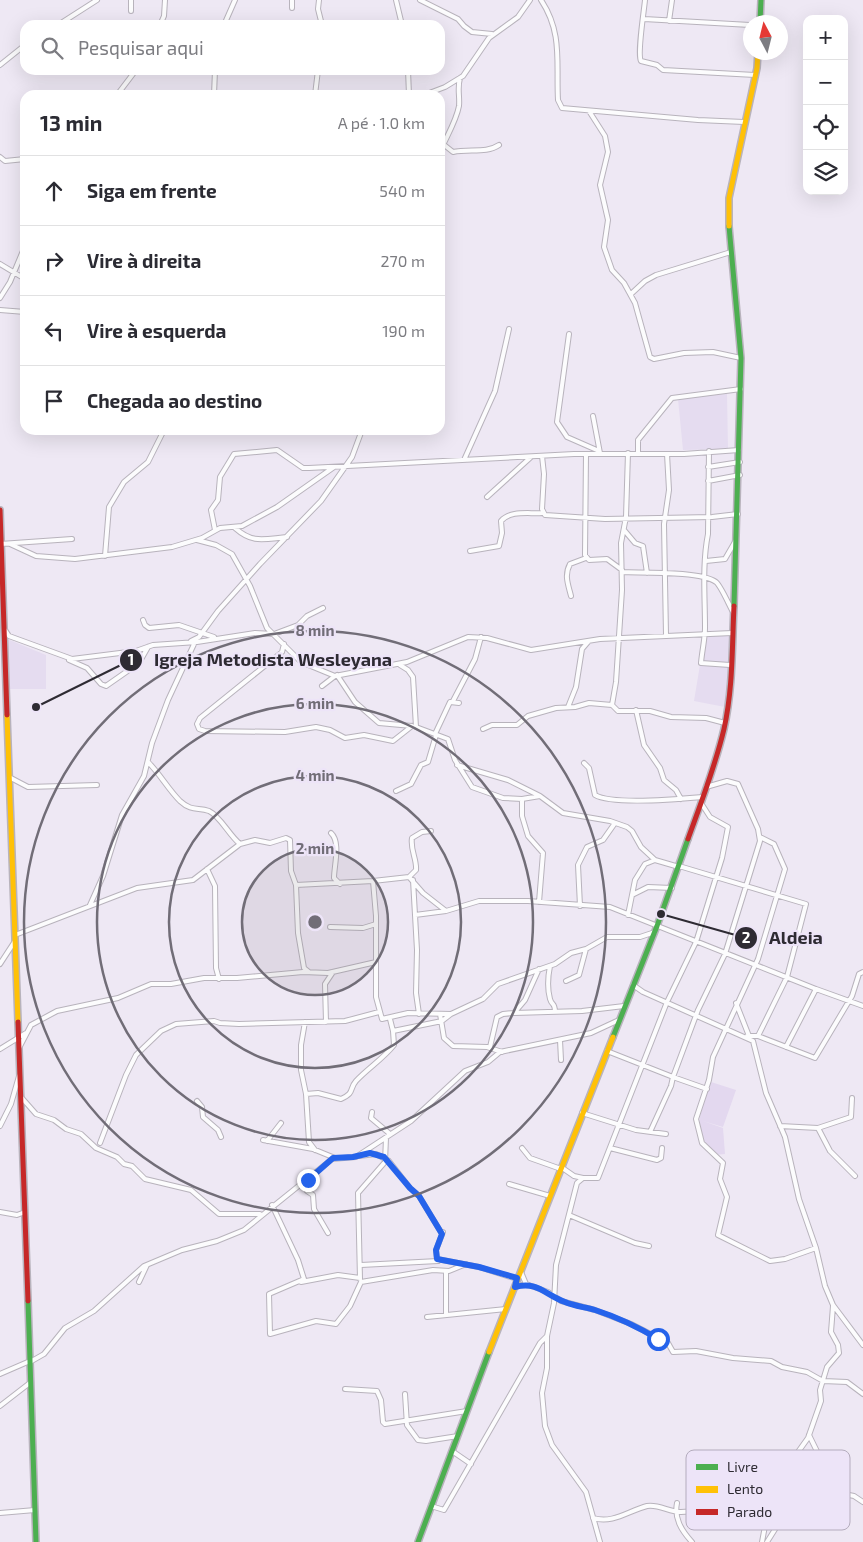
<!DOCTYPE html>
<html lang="pt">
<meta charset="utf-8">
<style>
:root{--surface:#fff;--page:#f7f7f7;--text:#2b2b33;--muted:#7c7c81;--line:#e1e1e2}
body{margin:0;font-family:"Exo 2",sans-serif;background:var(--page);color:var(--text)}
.controls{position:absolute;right:15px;top:15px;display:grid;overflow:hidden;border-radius:10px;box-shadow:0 5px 20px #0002}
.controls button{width:45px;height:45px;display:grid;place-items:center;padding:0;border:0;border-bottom:1px solid var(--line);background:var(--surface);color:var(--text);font:25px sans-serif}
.compass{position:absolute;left:743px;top:15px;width:45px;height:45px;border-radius:50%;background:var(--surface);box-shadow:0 5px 20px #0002;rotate:353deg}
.stop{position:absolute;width:15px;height:15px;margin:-11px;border:4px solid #2563eb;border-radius:50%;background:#fff}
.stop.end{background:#2563eb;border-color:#fff;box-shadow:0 1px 5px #0008}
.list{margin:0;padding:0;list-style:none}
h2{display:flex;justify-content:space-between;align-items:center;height:65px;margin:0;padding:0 20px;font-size:21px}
h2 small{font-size:16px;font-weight:400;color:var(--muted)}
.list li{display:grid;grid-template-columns:32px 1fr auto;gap:15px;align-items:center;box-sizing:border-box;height:70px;padding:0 20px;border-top:1px solid var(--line)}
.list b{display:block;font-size:19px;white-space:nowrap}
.list em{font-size:16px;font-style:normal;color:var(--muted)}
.icon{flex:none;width:28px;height:28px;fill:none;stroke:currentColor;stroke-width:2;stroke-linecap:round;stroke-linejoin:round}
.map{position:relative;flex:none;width:863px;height:1542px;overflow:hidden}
.search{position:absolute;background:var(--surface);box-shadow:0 5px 20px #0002;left:20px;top:20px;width:425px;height:55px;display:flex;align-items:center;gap:12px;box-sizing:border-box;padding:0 18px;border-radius:15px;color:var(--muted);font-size:19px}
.panel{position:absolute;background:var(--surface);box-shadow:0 5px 20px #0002;left:20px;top:90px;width:425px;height:345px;border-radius:15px}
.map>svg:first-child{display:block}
.built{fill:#e5dcf0}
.green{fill:#e3d8ef}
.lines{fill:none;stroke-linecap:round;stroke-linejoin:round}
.street-casing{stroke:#b8b3bc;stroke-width:6}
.fast-casing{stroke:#b8b3bc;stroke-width:8}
.slow-casing{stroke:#b8b3bc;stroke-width:8}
.jam-casing{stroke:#b8b3bc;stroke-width:8}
.street{stroke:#fcfcfd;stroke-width:4}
.fast{stroke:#4caf50;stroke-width:5}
.slow{stroke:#ffc107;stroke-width:5}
.jam{stroke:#c62828;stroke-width:5}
.route{stroke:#2563eb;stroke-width:6}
.ring{fill:none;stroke:#716d77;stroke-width:2.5}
.key{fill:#ede4f8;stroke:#b4acbd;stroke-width:1}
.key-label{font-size:14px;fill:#2e2b33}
.centre{fill:#716d77;stroke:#ede4f8;stroke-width:2.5}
.ring-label{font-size:15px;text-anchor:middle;font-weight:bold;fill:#716d77;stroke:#ede4f8;stroke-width:4.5;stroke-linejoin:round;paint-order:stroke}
.leader{fill:none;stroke:#2e2b33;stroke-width:2}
.callout-dot{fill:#2e2b33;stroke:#ede4f8;stroke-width:2}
.mark-label{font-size:15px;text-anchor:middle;font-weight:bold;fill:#fff}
.callout-label{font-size:18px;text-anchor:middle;font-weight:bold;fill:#2e2b33;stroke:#ede4f8;stroke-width:4.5;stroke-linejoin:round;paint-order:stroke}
</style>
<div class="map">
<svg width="863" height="1542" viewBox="0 0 863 1542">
<rect width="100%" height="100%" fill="#eee8f4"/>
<path class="built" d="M727,394L728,449L683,450L678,399Z
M731,634L725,707L694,701L705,635Z
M7,639L46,655V689H8Z"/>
<path class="green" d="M711,1082L736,1090L723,1127L703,1121L723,1128L725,1154L714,1155C690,1128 701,1112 711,1082Z"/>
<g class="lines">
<g class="street-casing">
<path id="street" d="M131,0V11
M319,0L318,9L322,25
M396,0L402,25
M420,0L458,19L464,26L472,32L492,34
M541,0C563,33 556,63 558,100L562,108L698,120L744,122
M645,0C644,11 637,55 641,61L657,65L663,70L755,75
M292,8V0
M644,19L750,25
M669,21L672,0
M58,25L97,0
M160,25L164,16L165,0
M224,25L235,0
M0,65L25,45
M408,70L409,95
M117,95L136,70
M214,95L215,70
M315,95L318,70
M424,95L445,87L463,76L489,38L518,17L530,0
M589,111L605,136L608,152L600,185L608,220L604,247L612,270L624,283L635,303L650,357L654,359L684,353L713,352L741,358
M443,144L453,152C468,148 486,154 499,145
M440,152C446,137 456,122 459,106C460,96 457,89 460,78
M0,157L5,161L25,159
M0,264L25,279
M631,294L645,281L656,275L731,252
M0,298L10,282L25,246
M0,310L25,312
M569,334L557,422L567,437L599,451
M593,416L600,453
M709,451L708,534C702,564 705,596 705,628C705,639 702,651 701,663L730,665
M628,453L626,517L621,543L622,590L616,682L612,705L618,711H650L671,717L706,718L725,723
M638,453V440L672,398L741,389
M586,454L585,555L589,560L607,559L622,570
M542,456L544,474L542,509L545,515L605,519L712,517L738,514
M464,460L495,391L509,329
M708,467L740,462
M708,481L740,475
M487,497L531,457
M235,528C253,544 264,539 287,537
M215,530L211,510L218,500L220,477L234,454L277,450L303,468H309L574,454H684L739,450
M624,530L635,543L643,546L647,573
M197,540L216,545L232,554L250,586L267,628L301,662L335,676L407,662L468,637L487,638L531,650L600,639L732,633
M0,544L72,539
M10,544L36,556L75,559L172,547L202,538L220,528L242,526L277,507L334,467
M470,551L499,546L502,533L501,521C510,510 529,514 542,513
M105,556L109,507L124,482L148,462L164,430
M706,561L725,559L736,540
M622,572C642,573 701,571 716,582C721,586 729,605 733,612
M571,596C568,584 564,575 570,564L586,558
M143,620L145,625L149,628L179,625L214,637
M5,630L9,636L72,659L136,651L153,645L197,642L255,633L274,634L298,625L307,616L323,608
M666,635L664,524L669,490L667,454
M191,641L199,637L218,611L260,564L321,501L352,457L362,430
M284,644L282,652L200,718L197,724L199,729L205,731L285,732L316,727L330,730L345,738L364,735L393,741L412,726
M69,660L87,668L101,684L106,686L139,663L148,647
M400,665L408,670L413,677L416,727L448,739L455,760L472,787L503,798L522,799L540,796L563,813L610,821L627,827L632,831L641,847L655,860L679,867
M337,675L355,702L379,723L412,726
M322,686L335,676
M453,701L475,659L481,637
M568,707L576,687L582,649L588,642
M636,710L644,745L660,768L664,780L676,790L681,799
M483,729L492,725H517L528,716L556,708L575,707L589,703L612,705
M435,734L450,702L459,703
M148,762C160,774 168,789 180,801C192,812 198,807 209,811C220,816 229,835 240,844
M584,763L589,768L595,795C612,805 681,799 703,797
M457,765L508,780L540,796
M9,777L28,787L97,785
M396,791L411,784L421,765L428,762L436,735
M522,799V816L528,836L543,853L539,902
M331,833C341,842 334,866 334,878L340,884
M760,837L774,844L785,869L758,959L713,1057L709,1080L696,1119L702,1143L723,1163L720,1179L727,1197L718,1235L770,1261L785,1259L816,1248
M679,866L806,904L787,977L758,1036
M207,869L215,886L216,968L219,979
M409,877L416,870C417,859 410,850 412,838L422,832L431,831
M413,880L417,950L416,993L419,1014
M296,885L298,933L304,968L309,972
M634,894L648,887L672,888
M90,905L103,876L122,815L144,776L152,743L168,700L195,642
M580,906L578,865L587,847L603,840L615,823
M415,915L446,911
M628,915L635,880L645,864L655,860
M330,927L363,928L376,924
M15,935L137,888L193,880L240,844L255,840L270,843L286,838L290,840L291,871L296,885L373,881
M376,962V997L382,1019L408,1013L451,1014L483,999L498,984L555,964L571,953L586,949L607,937H640L655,932
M0,964L15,941
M550,966C548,976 547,988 550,999C552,1006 555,1002 555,1012
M566,981L579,975L586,949
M633,985L643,992L753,1041L766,1093L785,1137L799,1199L816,1248L825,1286L833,1305L863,1345
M816,989L863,1006
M736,1003L749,1036
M514,1013L582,1011L624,1006
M440,1014L444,1038L453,1046L487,1047L502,1052
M305,1022L301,1045V1070L306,1094L309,1142L315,1150
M326,1022L325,984L333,972
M393,1031L442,1021L451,1014
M747,1036H758L815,1058L852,996L859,974L863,972
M560,1040L561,1060
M490,1047L497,1017L503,1014L514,1013L525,1000L539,969
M19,1048L31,1025L57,1011L118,998L151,984H171L204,978H237L303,972L328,973L376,962V916L373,881L409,877L423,893L446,911L479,901H528L610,907L816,989L786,1047
M0,1049L26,1033
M607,1051L673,1077L698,1010L725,954L760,841L758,829L738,784L727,781L706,787
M306,1094L318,1093L341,1099C355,1093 349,1089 356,1081C368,1068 383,1059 394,1045L393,1031L390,1019
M21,1097L36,1114L54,1120L66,1129L81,1134L96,1148L117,1157L124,1164L132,1166L145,1179L191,1190L219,1214H260
M197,1101L202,1107L203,1117L218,1130L221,1137
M372,1112L371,1118L390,1134
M582,1113L636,1130L666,1134
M0,1126L11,1104L19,1076
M780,1126L818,1128L830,1151L855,1176
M818,1128L851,1117L852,1098
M650,1132L671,1086L673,1077L707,1089
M263,1140L313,1149L335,1158
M267,1141L281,1123
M100,1143L126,1075L136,1055L161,1031L176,1024L214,1021L220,1023L239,1024L345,1021L379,1012
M522,1148L530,1158L561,1169
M610,1148L657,1160L661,1158L662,1148
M359,1156L376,1154L389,1161L410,1188L419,1196L442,1234
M561,1167L574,1176L583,1178
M308,1180L307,1191L313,1195L314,1209L328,1233
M509,1184L550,1196
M272,1205L298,1260L304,1279L269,1294L270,1334L316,1321L336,1324L350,1306L361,1282
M0,1212L17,1215L25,1212
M569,1215L635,1243L649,1246
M443,1232L436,1250L437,1259L479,1267L517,1279
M361,1265L438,1261
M521,1272L526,1284
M360,1279L358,1193L385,1162L386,1138
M139,1282L147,1265
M301,1282L338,1275L360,1278
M361,1282L433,1270L449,1271L466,1264
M515,1287L526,1284L548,1292L561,1301L595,1310L631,1324L668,1343L673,1352L696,1351L733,1358L771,1361L782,1367L807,1372L823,1381L847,1382L863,1394
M446,1314V1272
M427,1317L506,1309
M30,1362L44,1354L65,1328L94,1311L144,1266L182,1250L217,1241L244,1230L332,1159L356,1157L411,1121L465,1071L488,1062L500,1052L591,1033L619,1020
M0,1374L30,1361
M345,1389L377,1391L381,1400L383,1422L385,1424L467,1411
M405,1394L407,1425L418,1440L426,1441L458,1436
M0,1406L31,1382
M809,1435L831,1480L837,1482L844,1494L854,1496L863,1502
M452,1451L471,1464
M677,1503C674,1518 681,1530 692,1542
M431,1506L444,1510L540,1343L547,1336
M0,1513L35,1510
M593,1518C613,1524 628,1511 647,1506C659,1504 669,1512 681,1512C703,1512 704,1503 720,1500C727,1498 758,1498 766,1499
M600,1542L586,1492L552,1445L545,1426L542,1393L547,1368V1336L554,1303L556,1265L577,1183L583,1178H598L667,1002L696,942L722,858L728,827L710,817L701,803
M762,1542L765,1526L763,1501L777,1490L783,1473L808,1438L821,1401L820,1390L827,1367L839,1353L838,1345L831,1332L833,1306
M767,1542L779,1523"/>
</g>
<g class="fast-casing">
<path id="fast" d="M760,22L761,0
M729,226L741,358L734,606
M613,1037L657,926L688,839
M28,1301L36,1542
M418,1542L489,1352"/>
</g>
<g class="slow-casing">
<path id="slow" d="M729,226V198L757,68L758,52
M7,715L18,1022
M489,1352L613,1037"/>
</g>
<g class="jam-casing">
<path id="jam" d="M0,510L7,715
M688,839C701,803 715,767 724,729C733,689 732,647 734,606
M18,1022L28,1301"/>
</g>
<use href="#street" class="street"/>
<use href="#fast" class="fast"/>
<use href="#slow" class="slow"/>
<use href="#jam" class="jam"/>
</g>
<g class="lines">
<path class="route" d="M308,1180L333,1158L353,1157L370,1153L384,1157L410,1188L419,1196L442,1234L436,1250L437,1259L479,1267L517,1278L515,1287C538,1281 545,1295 565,1302C574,1306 585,1307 595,1310C617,1317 638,1327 658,1339"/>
</g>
<circle cx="315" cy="922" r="73" fill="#716d77" fill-opacity=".12"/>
<g class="ring">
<circle cx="315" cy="922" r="73"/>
<circle cx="315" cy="922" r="146"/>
<circle cx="315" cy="922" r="218"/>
<circle cx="315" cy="922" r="291"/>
</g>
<rect x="686" y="1450" width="164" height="80" rx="8" class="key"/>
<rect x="696" y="1464" width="22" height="6" fill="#4caf50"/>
<rect x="696" y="1486" width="22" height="7" fill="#ffc107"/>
<rect x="696" y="1509" width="22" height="6" fill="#c62828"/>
<g class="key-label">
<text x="727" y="1472">Livre</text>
<text x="727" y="1494">Lento</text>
<text x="727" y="1517">Parado</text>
</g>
<circle cx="315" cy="922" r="8" class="centre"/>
<g class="ring-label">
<text x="315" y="636">8 min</text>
<text x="315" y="709">6 min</text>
<text x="315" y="781">4 min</text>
<text x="315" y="854">2 min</text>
</g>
<path class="leader" d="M36 707L131 660M661 914L746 938"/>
<g class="callout-dot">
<circle cx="36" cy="707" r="5"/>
<circle cx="661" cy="914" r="5"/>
<circle cx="131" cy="660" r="12"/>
<circle cx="746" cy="938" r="12"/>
</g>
<g class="mark-label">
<text x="131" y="665">1</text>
<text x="746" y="943">2</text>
</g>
<g class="callout-label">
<text x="273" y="666">Igreja Metodista Wesleyana</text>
<text x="796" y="944">Aldeia</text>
</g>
</svg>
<div class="controls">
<button>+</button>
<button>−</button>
<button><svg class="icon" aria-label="locate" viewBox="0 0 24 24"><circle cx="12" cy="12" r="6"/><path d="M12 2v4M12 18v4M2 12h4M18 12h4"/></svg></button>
<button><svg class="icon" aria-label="layers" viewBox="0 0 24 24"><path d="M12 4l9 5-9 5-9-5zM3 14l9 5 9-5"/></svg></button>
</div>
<svg class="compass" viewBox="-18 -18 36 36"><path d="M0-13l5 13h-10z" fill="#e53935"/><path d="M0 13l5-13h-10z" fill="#7c7c81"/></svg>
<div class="stop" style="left:658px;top:1339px"></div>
<div class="stop end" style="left:308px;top:1180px"></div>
<div class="search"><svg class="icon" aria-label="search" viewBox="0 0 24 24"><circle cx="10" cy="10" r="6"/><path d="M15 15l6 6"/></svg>Pesquisar aqui</div>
<section class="panel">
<h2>13 min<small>A pé · 1.0 km</small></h2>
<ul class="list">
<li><svg class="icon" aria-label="ahead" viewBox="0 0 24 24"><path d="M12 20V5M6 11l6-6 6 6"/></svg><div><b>Siga em frente</b></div><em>540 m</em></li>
<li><svg class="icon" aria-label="right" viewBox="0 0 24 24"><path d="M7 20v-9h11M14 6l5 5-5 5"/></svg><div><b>Vire à direita</b></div><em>270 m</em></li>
<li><svg class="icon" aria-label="left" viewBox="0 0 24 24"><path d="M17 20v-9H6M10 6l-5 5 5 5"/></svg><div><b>Vire à esquerda</b></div><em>190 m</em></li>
<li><svg class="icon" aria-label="arrive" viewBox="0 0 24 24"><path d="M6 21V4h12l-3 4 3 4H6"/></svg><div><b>Chegada ao destino</b></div></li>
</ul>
</section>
</div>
